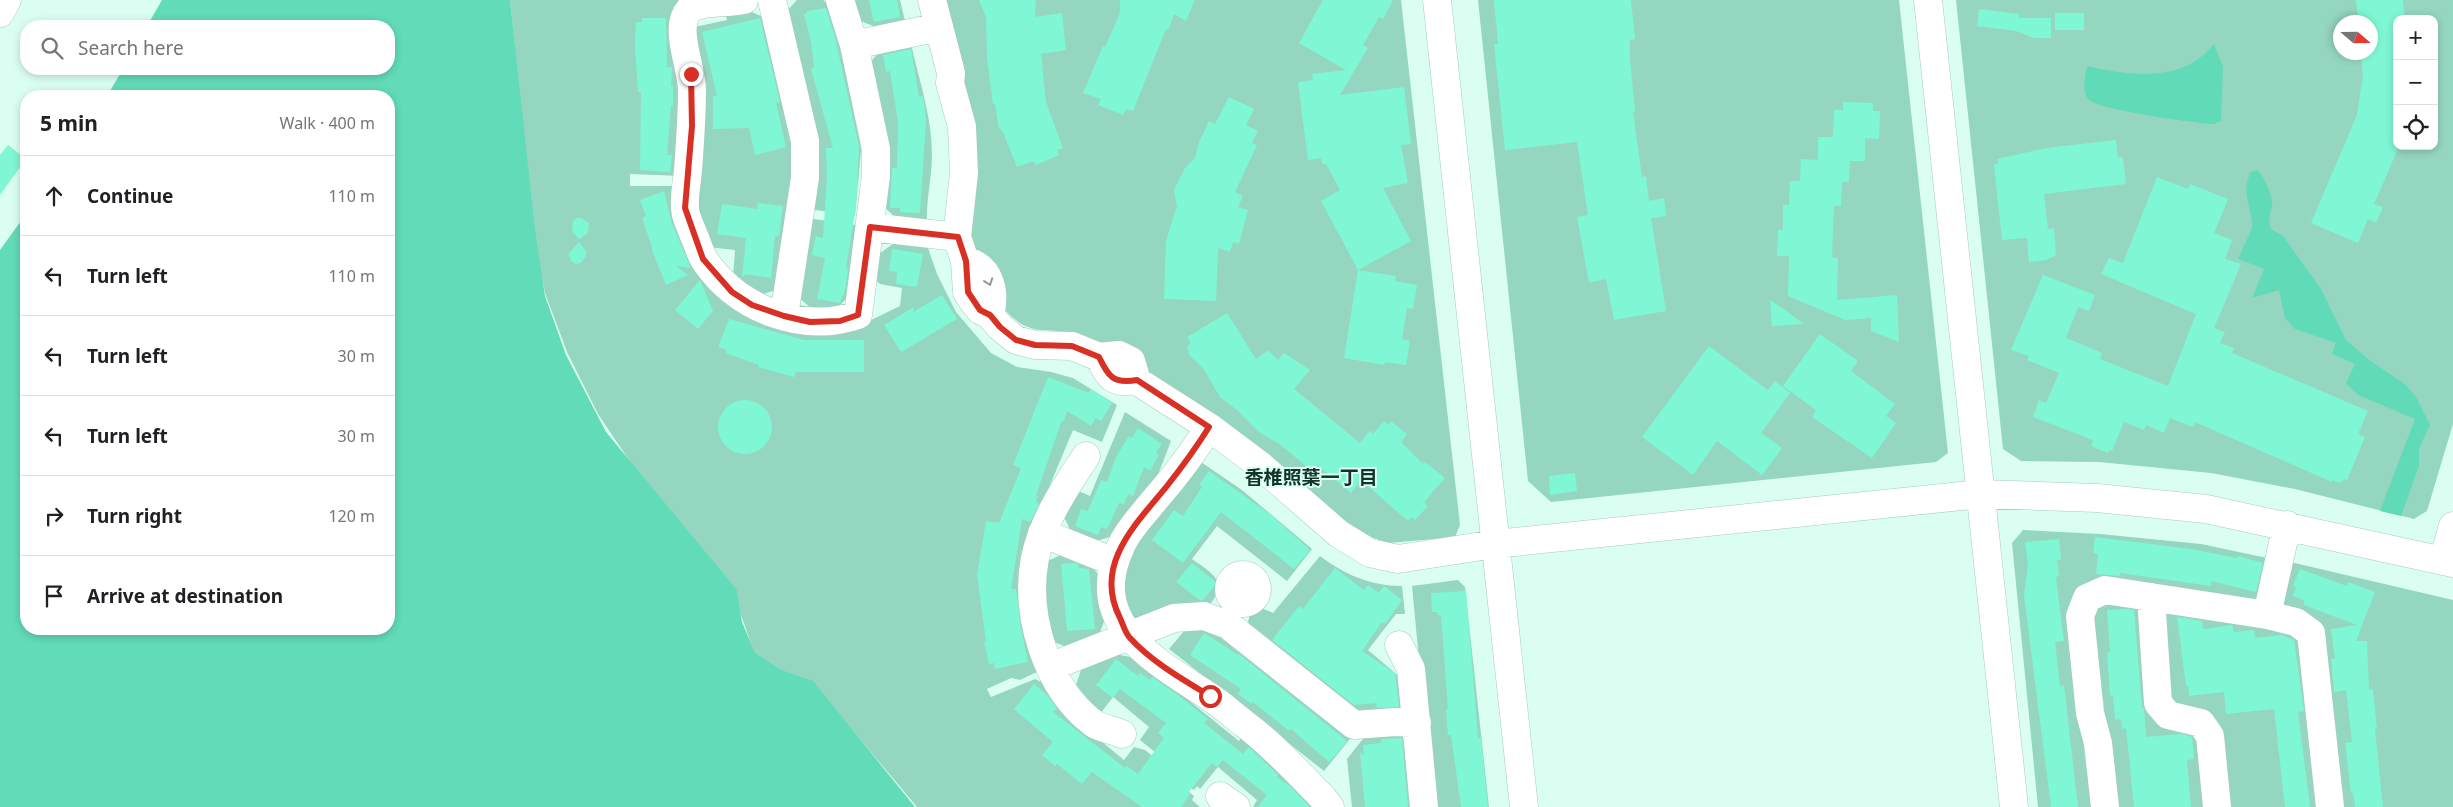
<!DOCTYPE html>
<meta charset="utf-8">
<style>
:root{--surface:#fff;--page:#f6f6f6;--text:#202124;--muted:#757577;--line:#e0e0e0}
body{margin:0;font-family:"Noto Sans","Noto Sans JP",sans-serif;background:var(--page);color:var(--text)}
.controls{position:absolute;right:15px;top:15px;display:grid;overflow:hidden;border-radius:10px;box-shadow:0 2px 8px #0003}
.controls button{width:45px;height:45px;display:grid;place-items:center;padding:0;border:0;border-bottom:1px solid var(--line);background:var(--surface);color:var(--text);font:25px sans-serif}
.compass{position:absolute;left:2333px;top:15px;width:45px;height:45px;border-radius:50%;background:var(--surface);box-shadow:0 2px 8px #0003;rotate:110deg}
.stop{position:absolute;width:15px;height:15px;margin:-11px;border:4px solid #d93025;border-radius:50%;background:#fff}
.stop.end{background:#d93025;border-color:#fff;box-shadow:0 1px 5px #0008}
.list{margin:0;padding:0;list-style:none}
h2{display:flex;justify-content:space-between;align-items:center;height:65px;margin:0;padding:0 20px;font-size:21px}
h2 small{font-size:16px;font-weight:400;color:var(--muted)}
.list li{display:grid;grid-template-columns:32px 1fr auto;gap:15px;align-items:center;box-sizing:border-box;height:80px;padding:0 20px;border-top:1px solid var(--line)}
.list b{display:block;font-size:19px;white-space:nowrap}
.list em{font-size:16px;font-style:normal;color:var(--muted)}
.icon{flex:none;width:28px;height:28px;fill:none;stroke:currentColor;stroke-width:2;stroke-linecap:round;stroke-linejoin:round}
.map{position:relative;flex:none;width:2453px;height:807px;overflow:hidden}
.search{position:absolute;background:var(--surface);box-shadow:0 2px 8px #0003;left:20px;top:20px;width:375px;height:55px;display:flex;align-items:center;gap:12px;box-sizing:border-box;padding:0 18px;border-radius:20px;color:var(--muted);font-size:19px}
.panel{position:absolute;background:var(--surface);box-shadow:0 2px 8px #0003;left:20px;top:90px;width:375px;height:545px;border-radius:20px}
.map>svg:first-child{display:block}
.green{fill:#95d6c1;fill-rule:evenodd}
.forest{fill:#61dab8}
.water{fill:#62dbb8}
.building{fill:#7ff7d4}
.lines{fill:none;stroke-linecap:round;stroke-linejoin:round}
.minor-casing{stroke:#a7cabd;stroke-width:29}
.highway-casing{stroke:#a7cabd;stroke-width:29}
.minor{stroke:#fff;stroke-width:28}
.highway{stroke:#fff;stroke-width:28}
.oneway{stroke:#939a98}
.route{stroke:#d93025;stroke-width:6}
.labels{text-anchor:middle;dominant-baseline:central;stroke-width:4;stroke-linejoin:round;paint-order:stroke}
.neighbourhood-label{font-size:19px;font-weight:bold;fill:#14342a;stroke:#dafff2}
</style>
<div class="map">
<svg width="2453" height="807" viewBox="0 0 2453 807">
<rect width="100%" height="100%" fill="#dafff2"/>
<path class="green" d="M510,0H688L682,73L681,176L630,174V186H680L720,292L863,324L900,306L902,288L880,284L875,280L879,254L894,243L928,248L937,274L956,312L991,353L1017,367L1051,372L1073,378L1117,405L1102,442L1073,430L1050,485L1055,489L1037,672L1020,680L1011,678L987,689L991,697L1035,679L1050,686L1090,732L1124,760L1134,747L1145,750L1160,762L1164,772L1194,796L1192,800L1200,807H917L813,683L786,674L756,658L740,612L737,591L635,469L598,414L567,352L545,293L534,237Z
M797,0H823L831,6L860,130L861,151L855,216L809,209L784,14Z
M851,0H900L905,21L876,27L855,19Z
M944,0H1401L1460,525L1455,537L1389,543L1360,534L1091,342C1081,338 1069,333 1058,331C1048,330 1037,331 1028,327C997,315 977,265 968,236Z
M1478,0H1899L1948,453L1936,462L1551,502L1528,481Z
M1956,0H2453V424L2427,511L2414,519L2295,489L2211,473L2099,462L2021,461L2003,449ZM2397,19H2434V146H2397ZM2340,22H2370V52H2340Z
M747,10L768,19L797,147L780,289L759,295L733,277L735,250L708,247L694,208L690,28L727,20L726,16Z
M911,44C919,80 932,117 932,154C932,178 926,200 927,224L897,219L880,203L866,67L881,50Z
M807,218L857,225L847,298L836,309L814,311L797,296Z
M1125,412L1171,441L1156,480L1113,536L1096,541L1071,532L1062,512L1076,490L1090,496Z
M1201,462L1242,490L1312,549L1287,581L1217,526L1192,559C1210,572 1230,581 1210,604L1141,620L1133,618L1121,599L1130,547Z
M2023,530L2100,534L2201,544L2272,559L2261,597L2251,603L2094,585L2081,713L2085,755L2091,758L2096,807H2038L2012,543Z
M1063,554L1092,565L1099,577L1105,619L1099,635L1067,647L1048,640L1043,563Z
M1320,556C1344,574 1370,586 1402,586L1405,614H1396L1368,650L1402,679V707L1398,711L1365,717L1250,630L1248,622L1250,614L1259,607L1273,613Z
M2286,561L2453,600V807H2341L2323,650L2286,608L2280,596Z
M1458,580L1465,587L1489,807H1433L1412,586Z
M2106,598L2140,605L2149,704L2195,730L2208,807H2113L2103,698L2097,695L2088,618Z
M2166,612L2298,630L2324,807H2226L2218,736L2167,701Z
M1189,625L1217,630L1353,735L1324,771L1169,649Z
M1115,654L1130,657L1166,682L1239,741L1242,736L1311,801V807H1253L1257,800L1218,767L1200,789L1197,786L1194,790L1175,775L1171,765L1140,740L1149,727L1113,697L1100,714L1075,688L1082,667Z
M1366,735H1406L1415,807H1352L1347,759Z"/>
<path class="forest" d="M2214,44L2223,67L2221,121L2214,124C2198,124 2096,109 2089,100C2081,92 2085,76 2087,66C2121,74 2166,81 2197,60C2203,56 2209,49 2214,44Z
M2258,170C2262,174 2273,196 2272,202C2272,216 2267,212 2271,229L2283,236L2321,289L2346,340L2368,359L2406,385L2416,397L2430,425L2419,448V466L2401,516L2380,511L2415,419L2358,395L2346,383L2355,364L2332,354L2336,343L2295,329L2285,318L2279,290L2252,298L2264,269L2238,259C2241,251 2251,233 2252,226C2252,206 2240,192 2251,172Z"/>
<path class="water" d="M162,0H510L535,230L545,296L566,355L606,432L737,590L742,622L755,653L781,670L813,681L915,807H0V250L26,214V629H389V96H107L123,69H389V26H147Z"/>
<path class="building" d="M869,0H897L900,17L874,22Z
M979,0H1036L1035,17L1062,13L1066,50L1041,54L1046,102L1063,148L1057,150L1059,155L1036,165L1034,161L1017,167L1003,132L999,128L995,104H993L987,57L986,17Z
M1120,0H1195L1186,21L1174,14L1169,29H1166L1133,111L1126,109L1123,115L1098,105L1101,99L1083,93L1103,46L1105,47L1117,20L1120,12Z
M1323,0H1393L1383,19L1379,17L1363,45L1368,48L1340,95L1404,87L1411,144L1401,145L1408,183L1383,188L1411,241L1358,270L1321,201L1340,190L1326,164H1322L1321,158L1308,160L1298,82L1313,80L1312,74L1346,70L1299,43Z
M1494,0H1631L1635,39L1630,40V59L1635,112H1633L1642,177L1646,176L1649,201L1664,198L1666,216L1651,218L1666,311L1614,320L1606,279L1589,283L1577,217L1588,215L1577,142L1505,150L1494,44H1498Z
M2356,0H2403L2405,19H2397V151L2374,204L2383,207L2376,223L2368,219L2358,243L2311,223L2357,115L2363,75L2361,52H2370V22H2358Z
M826,8L835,37L859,146L856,206L846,268L848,269L845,291L840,303L817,299L825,258L812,255L816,236L823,238L827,178L826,148H833L811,69L814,68L811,42L804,14L807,13V11Z
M1979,9L2019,14V18H2051V38H2034L2016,31L1977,26Z
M2055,13H2084V30H2055Z
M642,18H666L667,67H672L671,86H673V106H671L667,155H672L670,172L640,170L641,92H638L635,45L636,22H642Z
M760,18L780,102L776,103L786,147L755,155L749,128L713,129V96H717L702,32Z
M911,49L919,97L923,96L926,119L920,213L900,212V208H890L892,168H897L898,122L890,71L886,72L883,55Z
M1229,97L1254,109L1246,125L1258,131L1252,143L1257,145L1235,192L1243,196L1238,207L1248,210L1239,244L1233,242L1230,252L1218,248L1216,301L1164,299L1166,241L1177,206L1174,190L1185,168L1195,158L1199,142L1209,121L1215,124Z
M1843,102L1873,103V111H1880L1879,139L1865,138V161H1850L1849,182H1842L1841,206H1834L1832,257L1838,258L1837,300L1897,295L1899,342L1871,331V318L1845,320L1788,296L1789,256H1777L1778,230H1783V205H1789L1790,181H1800L1801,159L1818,160V137H1833L1834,110H1843Z
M2116,140L2118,157H2123L2126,184L2044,194L2048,229L2054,228L2056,255L2047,260L2029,262L2027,238L2002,240L1994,164H1998L1997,159L2046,148Z
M8,145L26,159L0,195V155Z
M2157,177L2188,189L2190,184L2228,199L2214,233L2232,240L2225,259L2241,264L2214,328L2225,332L2220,343L2234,348L2232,353L2368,411L2358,434L2365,437L2347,480L2344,479L2340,483L2332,480V482L2195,422L2193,427L2170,418L2164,433L2146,425L2144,430L2124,422L2112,451L2109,450L2108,453L2091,446L2093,440L2033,417L2039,400L2046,403L2059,373L2027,360L2029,356L2011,350L2043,275L2095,295L2089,311L2078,307L2066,338L2102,353L2100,359L2168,386L2196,314L2101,274L2109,258L2123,263Z
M664,191L672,224L691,268L676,266L688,275L666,285L651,248L653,250L642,218L646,216L640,200Z
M758,203L783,206L779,236H775L771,278L745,274L742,278L746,238L717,234L722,204L757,209Z
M577,218H581L589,223L588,233L579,239L572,231L573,221Z
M579,242L586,251V256L581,263L576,264L572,262L568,254Z
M892,249L923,254L917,287L896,284L897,272L889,271Z
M1358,270L1396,276L1395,281L1417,285L1413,309L1407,308L1402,339L1410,341L1406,365L1385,362L1384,365L1344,358Z
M700,280L713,311L698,329L675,310Z
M942,295L957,319L901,352L884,325L914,307L913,312Z
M1770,300L1785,310L1804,324L1772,326Z
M1227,313L1256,359L1268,350L1278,360L1284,353L1310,370L1294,389L1360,443L1370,431L1373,434L1384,421L1388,425L1391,421L1407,434L1401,442L1423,464L1424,462L1430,466L1445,478L1424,502L1428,506L1415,520L1412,517L1408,521L1361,480L1351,493L1317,465L1312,471L1281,445L1259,432L1238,411L1220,397L1203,368L1189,355L1187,346L1191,343L1187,337Z
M729,319L804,340H864V372H796L794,377L758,367L759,365L726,353L727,350L718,347Z
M1820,334L1858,361L1851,371L1895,404L1886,416L1896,423L1872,458L1812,417L1816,410L1783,386Z
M1709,346L1768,390L1775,381L1790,393L1761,433L1782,448L1762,475L1717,441L1693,475L1642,437Z
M1048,377L1089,393L1091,389L1112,403L1101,421L1096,418L1091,426L1067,411L1064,421L1062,420L1036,495L1038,496L1036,502L1039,504L1030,522L1022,519L1011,589H1016L1021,628L1028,662L995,669L994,663L989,664L984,641H986L977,575L986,521L999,523L1021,468L1013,465Z
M718 427a27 27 0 1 1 54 0a27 27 0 1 1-54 0Z
M1138,428L1162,444L1156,453L1159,455L1150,471L1144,467L1133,496L1128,494L1124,504L1119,503L1107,529L1101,527L1098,535L1075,526L1081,509L1088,511L1101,480L1107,482L1116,457L1129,436L1132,438Z
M1209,471L1271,515L1310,550L1294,569L1221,512L1183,563L1152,540L1174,510L1183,516L1202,487L1199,485Z
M1575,473L1577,491L1550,495L1549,476Z
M2095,537L2191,549L2237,558L2238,556L2263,563L2256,592L2211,581V586L2120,573V576L2096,574L2098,554L2093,553Z
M2059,539L2061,560H2057L2059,576L2056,577L2064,641L2055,642L2060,686L2064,685L2078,807H2051L2024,595L2028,564L2025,542Z
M1074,563L1078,564L1079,568L1089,569L1095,629L1067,631L1061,564Z
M1192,563L1217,583L1203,600L1201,601L1176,582Z
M1335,568L1364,590L1368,585L1379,593L1384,586L1402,600L1385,624L1382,622L1362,651L1395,673L1399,707L1377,708L1376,703L1354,705L1272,640L1299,606L1303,609Z
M2300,569L2347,586L2348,582L2375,592L2356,641H2367L2369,690L2373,689L2377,729H2375L2383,807H2355L2353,793H2351L2345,743L2352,742L2346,690L2334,692L2331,659H2335L2331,629L2357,625L2304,605V600L2293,596L2296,587L2293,586Z
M1466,591L1478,738H1481L1488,807H1461L1451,735H1448L1446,709H1448L1441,615H1437V612H1432L1431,593Z
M2126,609L2134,610L2142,708H2144L2146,737L2182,734L2192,737L2194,759L2187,760L2191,807H2134L2126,728L2122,729L2121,719L2115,720L2113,695L2110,696L2107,653L2110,652L2107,610Z
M2177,617L2202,621L2203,629L2232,625L2234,632L2254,630L2255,638L2282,635L2294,640L2304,711L2298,712L2310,807H2285L2274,709L2226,714L2224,692L2189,696L2188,686H2186Z
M1204,633L1238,655L1239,654L1347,741L1329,762L1291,729L1289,731L1253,702L1252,704L1238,694L1241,689L1190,655Z
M1116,659L1138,676L1140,673L1150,680L1152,677L1178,695L1208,719L1204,723L1243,754L1249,747L1278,775L1276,777L1289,785L1310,807H1258L1267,795L1223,760L1217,767L1212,763L1188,793L1190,794L1181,807H1142L1092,772L1082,784L1057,764L1055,766L1042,755L1053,742L1014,709L1034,684L1048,696L1057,708L1053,712L1125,768L1127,766L1138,774L1164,738L1158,733L1166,723L1120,689L1113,698L1096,685Z
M1402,738L1408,807H1365L1360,752L1364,756L1363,745L1381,743V739Z"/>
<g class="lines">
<g class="minor-casing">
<path id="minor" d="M744,0C728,4 700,0 689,10C673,28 692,67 692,90C692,117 690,143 688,170C687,182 684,196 685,208C685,217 691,227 694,236C698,244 700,254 705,261C738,309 802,334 858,315L876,176V149L854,45L840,0
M772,0L805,141V178L784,316
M932,0L951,73L950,83L962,127L964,173L957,237L965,261L967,292L972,300L980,310L990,315L1000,327L1016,340L1035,345L1072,346L1099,357L1119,355L1131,361L1137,381L1209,427L1261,466L1339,534L1370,553L1398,559L1495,544L1981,494L2097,498L2206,509L2453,563
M1437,0L1524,807
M1928,0L2014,807
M854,45L939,27
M870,227L957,237
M965,261C991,266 996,293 990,315
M1099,357C1109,377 1113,384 1137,381
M1209,427C1192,455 1173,479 1152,503C1141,517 1128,530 1121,546C1085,623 1152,659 1207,695C1221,704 1233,715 1246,725C1274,746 1298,773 1323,798L1330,807
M1086,456C1065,488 1043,520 1035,558C1024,614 1046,687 1093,723C1100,728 1113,730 1122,734
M1042,533L1114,562
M2443,561L2453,526
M1229 589a14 14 0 1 1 28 0a14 14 0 1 1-28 0Z
M2151,597L2158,703L2168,715L2201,723L2210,736L2217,807
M2267,615L2287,525
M1399,645L1411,669L1424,807
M1050,667L1174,618L1204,616L1228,625L1354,725L1395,722L1417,723
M1220,796L1236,807
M2105,807L2098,743L2090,713L2080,616L2087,598L2105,590L2267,615L2296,622L2311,633L2330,807"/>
</g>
<g class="highway-casing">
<path id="highway" d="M0,13L7,0"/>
</g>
<use href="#minor" class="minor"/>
<use href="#highway" class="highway"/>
</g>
<defs><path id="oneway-chevron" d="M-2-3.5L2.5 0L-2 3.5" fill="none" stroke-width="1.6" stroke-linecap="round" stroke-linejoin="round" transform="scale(1.25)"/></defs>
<use class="oneway" href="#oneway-chevron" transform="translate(989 282) rotate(70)"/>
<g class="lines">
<path class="route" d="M691,74L692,126L685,208L703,259L732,292L752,305L784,316L810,322L840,321L858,315L870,227L958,237L966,261L968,292L980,310L990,315L1000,327L1016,340L1035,345L1072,346L1099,357C1109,377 1113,384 1137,380L1209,427C1196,448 1182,467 1167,486C1135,525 1093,565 1120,618C1123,624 1125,633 1130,638C1152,662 1182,679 1210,696"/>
</g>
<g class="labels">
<g class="neighbourhood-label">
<text x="1311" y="477">香椎照葉一丁目</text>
</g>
</g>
</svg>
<div class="controls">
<button>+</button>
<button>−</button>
<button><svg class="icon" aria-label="locate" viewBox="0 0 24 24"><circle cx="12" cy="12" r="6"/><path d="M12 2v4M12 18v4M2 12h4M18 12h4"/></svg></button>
</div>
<svg class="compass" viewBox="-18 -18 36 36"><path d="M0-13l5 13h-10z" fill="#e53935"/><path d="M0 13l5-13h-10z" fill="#757577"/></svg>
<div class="stop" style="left:1210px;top:696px"></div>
<div class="stop end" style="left:691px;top:74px"></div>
<div class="search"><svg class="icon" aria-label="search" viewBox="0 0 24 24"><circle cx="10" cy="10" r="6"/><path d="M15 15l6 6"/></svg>Search here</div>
<section class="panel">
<h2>5 min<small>Walk · 400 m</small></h2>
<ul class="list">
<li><svg class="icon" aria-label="ahead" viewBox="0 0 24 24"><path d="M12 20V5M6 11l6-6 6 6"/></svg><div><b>Continue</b></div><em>110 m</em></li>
<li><svg class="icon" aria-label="left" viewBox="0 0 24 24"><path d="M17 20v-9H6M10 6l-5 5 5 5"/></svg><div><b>Turn left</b></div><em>110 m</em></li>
<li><svg class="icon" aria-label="left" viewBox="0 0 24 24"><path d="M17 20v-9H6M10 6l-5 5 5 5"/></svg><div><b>Turn left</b></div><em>30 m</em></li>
<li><svg class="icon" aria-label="left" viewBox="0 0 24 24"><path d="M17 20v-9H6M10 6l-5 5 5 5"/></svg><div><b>Turn left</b></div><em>30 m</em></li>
<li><svg class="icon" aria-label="right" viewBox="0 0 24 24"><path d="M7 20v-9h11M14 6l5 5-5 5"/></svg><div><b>Turn right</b></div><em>120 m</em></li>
<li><svg class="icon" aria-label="arrive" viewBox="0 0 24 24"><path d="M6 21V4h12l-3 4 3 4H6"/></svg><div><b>Arrive at destination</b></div></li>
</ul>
</section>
</div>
